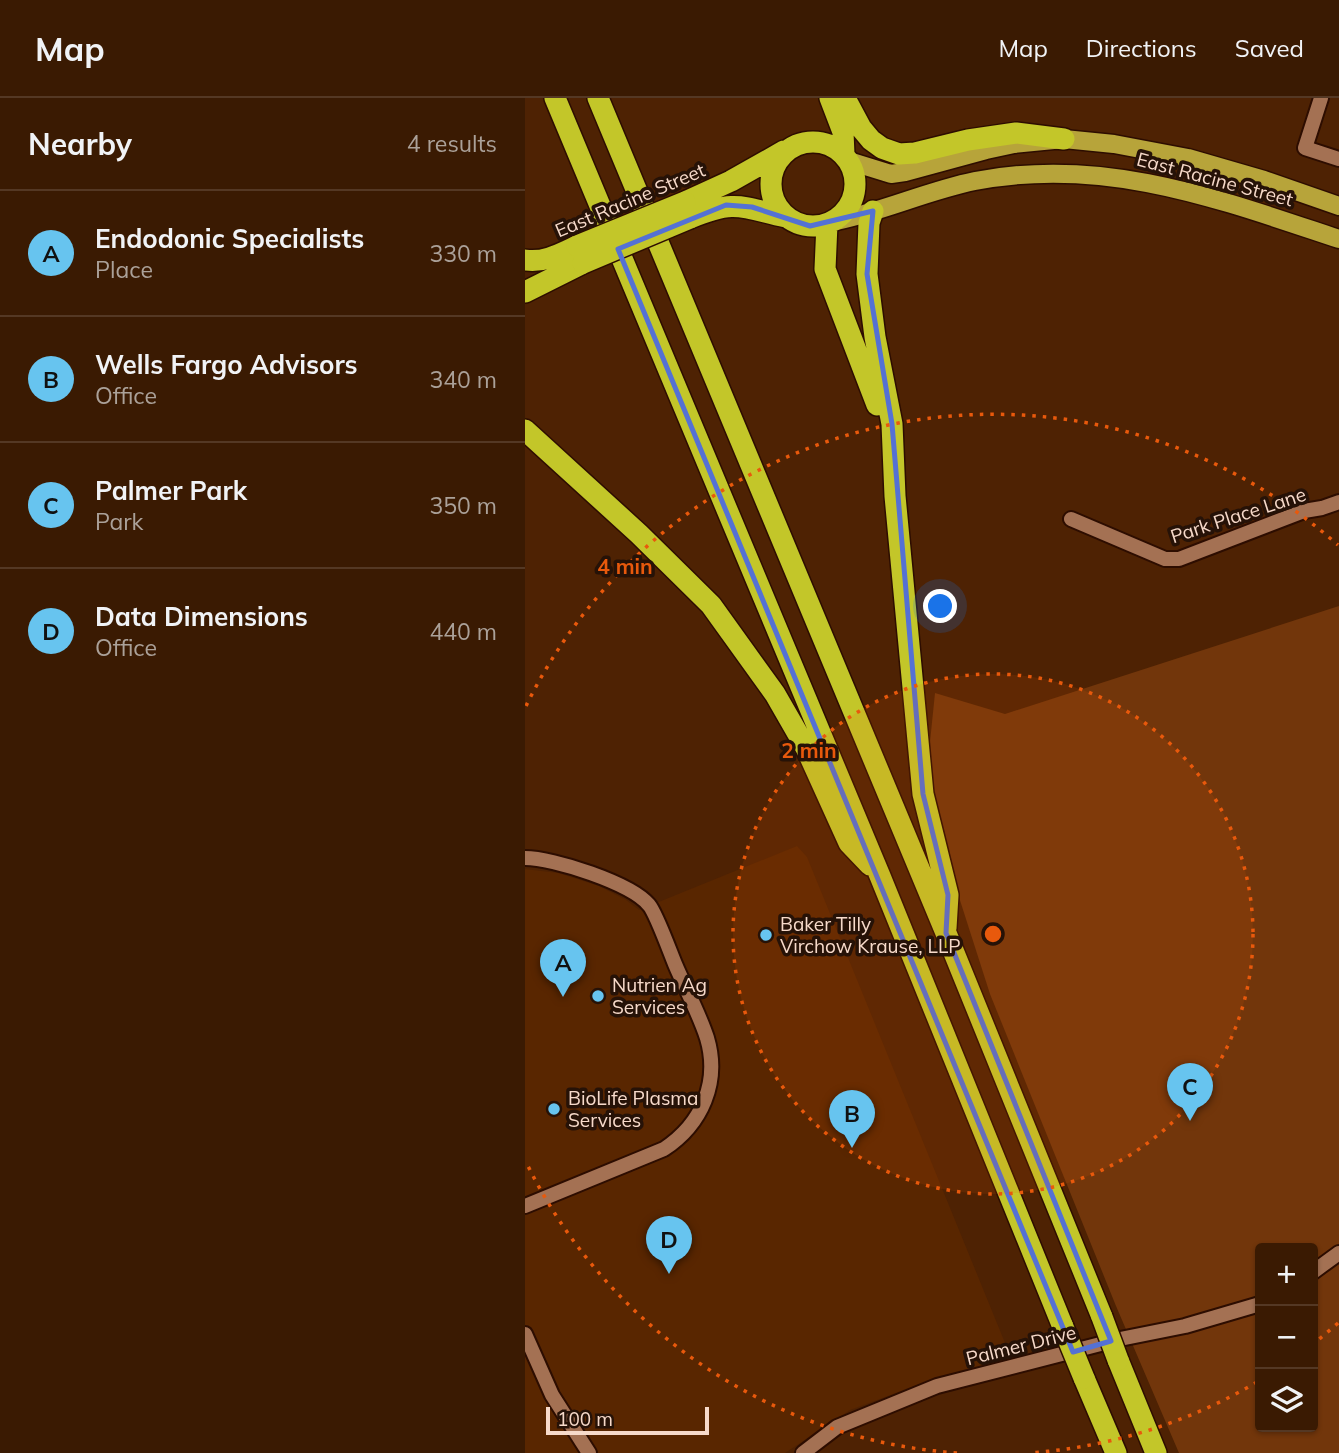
<!DOCTYPE html>
<meta charset="utf-8">
<style>
:root{--surface:#3a1a02;--page:#452711;--text:#f1f3f6;--muted:#aba199;--line:#543824;--accent:#67c4ef}
body{margin:0;font-family:Mulish,sans-serif;background:var(--page);color:var(--text)}
.controls{position:absolute;right:21px;bottom:21px;display:grid;overflow:hidden;border-radius:7px;box-shadow:0 2px 5px #0004}
.controls button{width:63px;height:63px;display:grid;place-items:center;padding:0;border:0;border-bottom:2px solid var(--line);background:var(--surface);color:var(--text);font:35px sans-serif}
.scale{position:absolute;left:21px;bottom:18px;width:163px;box-sizing:border-box;padding-left:7px;border:4px solid #f7daca;border-top:0;font-size:19px;line-height:24px;white-space:nowrap;color:#f7daca;-webkit-text-stroke:5px #261207;paint-order:stroke}
.you{position:absolute;left:416px;top:509px;width:24px;height:24px;margin:-18px;border:5px solid #fff;border-radius:50%;background:#1a73e8;box-shadow:0 0 0 10px #1a73e833}
.badge{display:grid;place-items:center;width:46px;height:46px;border-radius:50%;background:var(--accent);color:#111;font-size:23px;font-weight:700}
.pin{position:absolute;translate:-50% -58px;filter:drop-shadow(0 2px 4px #0008)}
.pin::after{content:'';position:absolute;top:37px;width:24px;height:21px;background:inherit;clip-path:polygon(0 0,100% 0,50% 100%)}
.list{margin:0;padding:0;list-style:none}
h2{display:flex;justify-content:space-between;align-items:center;height:91px;margin:0;padding:0 28px;font-size:30px}
h2 small{font-size:23px;font-weight:400;color:var(--muted)}
.list li{display:grid;grid-template-columns:46px 1fr auto;gap:21px;align-items:center;box-sizing:border-box;height:126px;padding:0 28px;border-top:2px solid var(--line)}
.list b{display:block;font-size:26px;white-space:nowrap}
.list p{margin:0;font-size:23px;white-space:nowrap;color:var(--muted)}
.list em{font-size:23px;font-style:normal;color:var(--muted)}
.icon{flex:none;width:38px;height:38px;fill:none;stroke:currentColor;stroke-width:2;stroke-linecap:round;stroke-linejoin:round}
.map{position:relative;flex:none;width:814px;height:1355px;overflow:hidden}
header{display:flex;align-items:center;gap:42px;box-sizing:border-box;height:98px;padding:0 35px;background:var(--surface);border-bottom:2px solid var(--line)}
header strong{font-size:33px}
nav{display:flex;gap:38px;margin-inline-start:auto;font-size:24px}
main{display:flex}
aside{flex:1;background:var(--surface)}
.map>svg:first-child{display:block}
.built{fill:#592600}
.green{fill:#72360b;fill-rule:evenodd}
.lines{fill:none;stroke-linecap:round;stroke-linejoin:round}
.minor-casing{stroke:#2d0d00;stroke-width:18}
.major-casing{stroke:#2d0d00;stroke-width:21}
.highway-casing{stroke:#2d0d00;stroke-width:24}
.minor{stroke:#a47153;stroke-width:14}
.major{stroke:#b7a43a;stroke-width:18}
.highway{stroke:#c3c629;stroke-width:21}
.highway-bridge-casing{stroke:#2d0d00;stroke-width:24;stroke-linecap:butt}
.highway-bridge{stroke:#c3c629;stroke-width:21}
.marked{fill:none;stroke:#5471d4;stroke-width:5;stroke-linejoin:round}
.ring{fill:none;stroke:#e8590c;stroke-width:3.5;stroke-dasharray:3.5 7}
.poi-dot{fill:#67c4ef;stroke:#261207;stroke-width:2.5}
.labels{text-anchor:middle;dominant-baseline:central;stroke-width:7;stroke-linejoin:round;paint-order:stroke}
.street-label{font-size:19px;fill:#f7daca;stroke:#261207}
.poi-label{font-size:19px;fill:#f7daca;stroke:#261207;text-anchor:start}
.centre{fill:#e8590c;stroke:#261207;stroke-width:3.5}
.ring-label{font-size:21px;text-anchor:middle;font-weight:bold;fill:#e8590c;stroke:#261207;stroke-width:7;stroke-linejoin:round;paint-order:stroke}
</style>
<header>
<strong>Map</strong>
<nav><a>Map</a><a>Directions</a><a>Saved</a></nav>
</header>
<main>
<aside>
<h2>Nearby<small>4 results</small></h2>
<ul class="list">
<li><span class="badge">A</span><div><b>Endodonic Specialists</b><p>Place</p></div><em>330 m</em></li>
<li><span class="badge">B</span><div><b>Wells Fargo Advisors</b><p>Office</p></div><em>340 m</em></li>
<li><span class="badge">C</span><div><b>Palmer Park</b><p>Park</p></div><em>350 m</em></li>
<li><span class="badge">D</span><div><b>Data Dimensions</b><p>Office</p></div><em>440 m</em></li>
</ul>
</aside>
<div class="map">
<svg width="814" height="1355" viewBox="0 0 814 1355">
<rect width="100%" height="100%" fill="#4e2203"/>
<path class="built" d="M272,748L282,759L487,1262L403,1283L325,1312L260,1355H0V771L33,775L74,788L101,802L114,812Z"/>
<path class="green" d="M814,508V1355H654L591,1208L465,896L400,693L410,595L480,616ZM735,1150H788V1329H735Z"/>
<g class="lines">
<g class="minor-casing">
<path id="minor" d="M796,0L780,50L814,61
M546,421L640,461H654L779,413L797,410L814,404
M0,760C28,760 106,785 124,807C131,815 145,854 150,866C160,890 174,915 182,940C195,984 177,1026 139,1051L0,1108
M788,1174L814,1155
M0,1236L27,1297L64,1355
M278,1355L312,1329L412,1288L595,1241L660,1228L735,1206"/>
</g>
<g class="major-casing">
<path id="major" d="M324,63L366,76L380,74L461,52L489,46L539,41L589,46L663,60L739,82L814,108
M306,124C355,115 401,93 450,83C580,58 693,101 814,141"/>
</g>
<g class="highway-casing">
<path id="highway" d="M30,0L355,778L538,1229
M73,0L421,835L577,1219
M305,0L318,34L319,57
M320,0L336,30L346,42L357,50L374,56L390,55L443,42L491,35L539,41
M246 86a42 42 0 1 1 84 0a42 42 0 1 1-84 0Z
M160,104L206,83L259,53
M348,113L344,125L342,176L350,239L367,326L370,398L398,696L423,797L421,830
M165,120C211,101 216,109 261,119
M302,126L300,171L352,307
M0,162C19,165 35,156 52,148
M0,194L58,165
M0,332L114,436L186,507L250,596L281,650L324,745L345,767
M593,1262L631,1355
M559,1280L591,1355"/>
</g>
<use href="#minor" class="minor"/>
<use href="#major" class="major"/>
<use href="#highway" class="highway"/>
<g class="highway-bridge-casing">
<path id="highway-bridge" d="M52,148L160,104
M58,165L165,120
M577,1219L593,1262
M538,1229L559,1280"/>
</g>
<use href="#highway-bridge" class="highway-bridge"/>
</g>
<path class="marked" d="M201,107L227,109L285,128L348,113L342,176L367,326L398,696L423,797L421,835L586,1243L548,1254L93,151Z"/>
<circle cx="468" cy="836" r="260" fill="#e8590c" fill-opacity=".12"/>
<g class="ring">
<circle cx="468" cy="836" r="260"/>
<path d="M813 1225A520 520 0 0 1 788 1246M732 1284A520 520 0 0 1 504 1355M432 1355A520 520 0 0 1 1 1064M1 608A520 520 0 0 1 813 447"/>
</g>
<g class="poi-dot">
<circle cx="241" cy="837" r="7"/>
<circle cx="73" cy="898" r="7"/>
<circle cx="29" cy="1011" r="7"/>
</g>
<g class="labels">
<g class="street-label">
<text transform="translate(690 81) rotate(15)">East Racine Street</text>
<text transform="translate(105 102) rotate(-23)">East Racine Street</text>
<text transform="translate(713 417) rotate(-18)">Park Place Lane</text>
<text transform="translate(496 1247) rotate(-14)">Palmer Drive</text>
</g>
<g class="poi-label">
<text x="255" y="826">Baker Tilly<tspan x="255" dy="22">Virchow Krause, LLP</tspan></text>
<text x="87" y="887">Nutrien Ag<tspan x="87" dy="22">Services</tspan></text>
<text x="43" y="1000">BioLife Plasma<tspan x="43" dy="22">Services</tspan></text>
</g>
</g>
<circle cx="468" cy="836" r="10" class="centre"/>
<g class="ring-label">
<text x="100" y="476">4 min</text>
<text x="284" y="660">2 min</text>
</g>
</svg>
<div class="controls">
<button>+</button>
<button>−</button>
<button><svg class="icon" aria-label="layers" viewBox="0 0 24 24"><path d="M12 4l9 5-9 5-9-5zM3 14l9 5 9-5"/></svg></button>
</div>
<div class="scale">100 m</div>
<div class="you"></div>
<div class="pin badge" style="left:38px;top:899px">A</div>
<div class="pin badge" style="left:327px;top:1050px">B</div>
<div class="pin badge" style="left:665px;top:1023px">C</div>
<div class="pin badge" style="left:144px;top:1176px">D</div>
</div>
</main>
